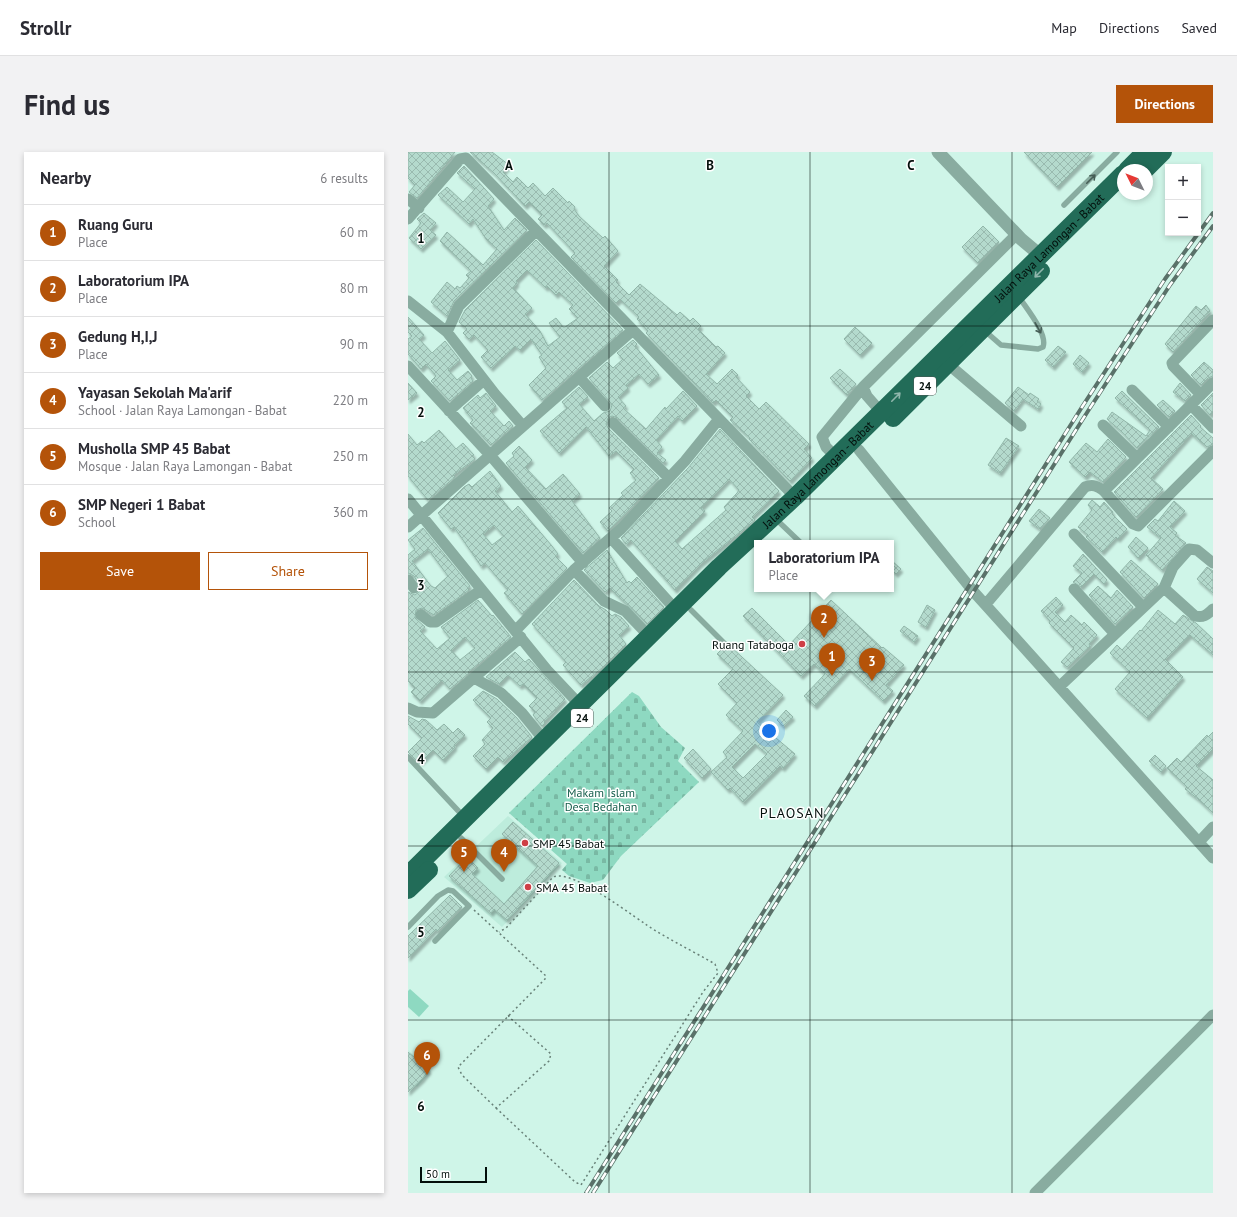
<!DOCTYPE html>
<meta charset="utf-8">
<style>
:root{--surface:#fff;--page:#f2f2f3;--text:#2b2b33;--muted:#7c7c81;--line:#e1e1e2;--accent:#b45309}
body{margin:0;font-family:"PT Sans",sans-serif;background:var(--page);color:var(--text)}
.controls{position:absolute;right:12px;top:12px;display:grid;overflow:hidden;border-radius:0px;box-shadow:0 2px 6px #0003}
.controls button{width:36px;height:36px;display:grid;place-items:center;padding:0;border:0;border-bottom:1px solid var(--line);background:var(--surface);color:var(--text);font:20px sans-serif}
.compass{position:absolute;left:709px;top:12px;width:36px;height:36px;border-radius:50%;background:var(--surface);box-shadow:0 2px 6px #0003;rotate:312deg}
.scale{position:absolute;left:12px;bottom:10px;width:67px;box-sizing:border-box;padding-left:4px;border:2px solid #030f0b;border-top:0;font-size:11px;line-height:14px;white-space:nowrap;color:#030f0b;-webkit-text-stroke:3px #fff;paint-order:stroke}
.you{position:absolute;left:361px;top:579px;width:14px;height:14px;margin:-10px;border:3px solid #fff;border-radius:50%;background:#1a73e8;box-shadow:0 0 0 6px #1a73e833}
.badge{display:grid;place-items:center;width:26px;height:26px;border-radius:50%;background:var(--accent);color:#fff;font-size:13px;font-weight:700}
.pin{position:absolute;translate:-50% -33px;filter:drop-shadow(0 1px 2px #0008)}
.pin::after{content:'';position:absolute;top:21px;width:14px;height:12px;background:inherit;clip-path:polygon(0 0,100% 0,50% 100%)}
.popup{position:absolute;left:346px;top:388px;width:140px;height:52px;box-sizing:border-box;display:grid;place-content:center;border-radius:0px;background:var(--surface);filter:drop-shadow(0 1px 3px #0005);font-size:13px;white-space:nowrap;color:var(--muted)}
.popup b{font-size:15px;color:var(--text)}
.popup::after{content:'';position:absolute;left:50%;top:100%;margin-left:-8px;border:8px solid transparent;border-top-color:var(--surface)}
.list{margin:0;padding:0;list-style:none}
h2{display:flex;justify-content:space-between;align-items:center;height:52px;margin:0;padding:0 16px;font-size:17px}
h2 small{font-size:13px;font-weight:400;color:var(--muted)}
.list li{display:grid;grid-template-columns:26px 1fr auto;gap:12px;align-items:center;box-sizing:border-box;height:56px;padding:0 16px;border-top:1px solid var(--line)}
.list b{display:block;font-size:15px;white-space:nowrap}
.list p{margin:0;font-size:13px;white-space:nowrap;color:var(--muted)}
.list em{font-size:13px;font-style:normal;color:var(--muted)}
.actions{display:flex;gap:8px;padding:12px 16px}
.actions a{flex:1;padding:9px 0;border:1px solid var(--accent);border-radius:0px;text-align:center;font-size:14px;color:var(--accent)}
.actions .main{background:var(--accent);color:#fff}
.map{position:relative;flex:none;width:805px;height:1041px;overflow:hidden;border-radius:0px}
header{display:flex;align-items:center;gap:24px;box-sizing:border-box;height:56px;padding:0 20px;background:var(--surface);border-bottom:1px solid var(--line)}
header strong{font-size:19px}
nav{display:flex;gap:22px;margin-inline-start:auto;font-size:14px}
.intro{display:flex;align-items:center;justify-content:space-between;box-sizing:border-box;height:96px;padding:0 24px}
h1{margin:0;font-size:28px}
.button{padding:10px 18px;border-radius:0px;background:var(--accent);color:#fff;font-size:14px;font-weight:700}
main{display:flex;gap:24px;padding:0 24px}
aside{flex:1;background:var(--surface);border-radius:0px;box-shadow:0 2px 6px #0003}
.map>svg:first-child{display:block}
.built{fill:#bdecdc;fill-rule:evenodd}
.green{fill:#8ed9c1}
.cemetery{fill:url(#cemetery-stones)}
.building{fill:url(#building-cross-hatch);stroke:#91b6a9;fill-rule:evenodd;filter:url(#shadow)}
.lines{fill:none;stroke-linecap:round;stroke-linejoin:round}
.path{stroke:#688178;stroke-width:1.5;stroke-dasharray:2 3;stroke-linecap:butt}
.service{stroke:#89aca0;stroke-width:5.5}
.minor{stroke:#89aca0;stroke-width:11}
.tertiary{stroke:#89aca0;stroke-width:13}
.trunk{stroke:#226c58;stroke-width:18}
.rail-casing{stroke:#5a7169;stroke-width:4}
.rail{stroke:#fff;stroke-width:2.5;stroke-dasharray:8;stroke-linecap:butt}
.oneway{stroke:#465e56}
.oneway2{stroke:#90b6ac}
.grid{fill:none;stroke:#030f0b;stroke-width:1;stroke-opacity:0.55}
.poi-dot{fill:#cf3f46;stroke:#fff;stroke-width:1.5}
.labels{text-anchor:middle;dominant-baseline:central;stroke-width:3;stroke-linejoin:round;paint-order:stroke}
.shield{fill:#fff;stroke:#4f5754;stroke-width:1}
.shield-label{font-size:11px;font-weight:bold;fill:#030f0b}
.street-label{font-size:12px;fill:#030f0b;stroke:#fff}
.poi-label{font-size:12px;fill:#030f0b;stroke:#fff;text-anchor:start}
.park-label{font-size:12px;fill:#19604e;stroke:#fff}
.quarter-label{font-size:14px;letter-spacing:1px;fill:#030f0b;stroke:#fff}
.grid-label{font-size:13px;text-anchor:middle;font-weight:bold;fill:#030f0b;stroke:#fff;stroke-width:3;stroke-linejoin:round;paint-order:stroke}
</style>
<header>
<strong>Strollr</strong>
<nav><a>Map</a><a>Directions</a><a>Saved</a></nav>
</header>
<div class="intro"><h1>Find us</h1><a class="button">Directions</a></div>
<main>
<aside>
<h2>Nearby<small>6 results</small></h2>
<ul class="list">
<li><span class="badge">1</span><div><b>Ruang Guru</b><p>Place</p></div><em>60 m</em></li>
<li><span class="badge">2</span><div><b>Laboratorium IPA</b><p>Place</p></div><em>80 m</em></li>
<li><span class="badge">3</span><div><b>Gedung H,I,J</b><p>Place</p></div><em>90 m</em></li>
<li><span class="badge">4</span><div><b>Yayasan Sekolah Ma'arif</b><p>School · Jalan Raya Lamongan - Babat</p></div><em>220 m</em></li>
<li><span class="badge">5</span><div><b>Musholla SMP 45 Babat</b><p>Mosque · Jalan Raya Lamongan - Babat</p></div><em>250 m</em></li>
<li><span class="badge">6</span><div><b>SMP Negeri 1 Babat</b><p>School</p></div><em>360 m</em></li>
</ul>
<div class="actions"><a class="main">Save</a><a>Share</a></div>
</aside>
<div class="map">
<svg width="805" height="1041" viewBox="0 0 805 1041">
<defs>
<pattern id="cemetery-stones" width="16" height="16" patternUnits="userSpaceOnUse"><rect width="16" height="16" fill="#8ed9c1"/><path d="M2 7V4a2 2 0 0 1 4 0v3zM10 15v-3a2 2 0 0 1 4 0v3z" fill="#79b9a4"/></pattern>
<pattern id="building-cross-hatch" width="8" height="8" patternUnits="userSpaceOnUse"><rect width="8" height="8" fill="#b4dacd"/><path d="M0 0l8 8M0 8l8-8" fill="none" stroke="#99baaf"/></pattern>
<filter id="shadow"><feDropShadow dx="2" dy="3.5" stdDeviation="1" flood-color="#0004"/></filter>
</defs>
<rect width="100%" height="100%" fill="#cff5e8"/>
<path class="built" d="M100,664L154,711L94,775L36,725ZM59,705L70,716L52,735L41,724ZM150,711L100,768L90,760ZM56,736L93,749L82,761Z
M0,898L23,919L9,935L8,934L0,942L14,927L4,916L3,903ZM10,908L21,918L15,925L4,915Z"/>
<path class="green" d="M2,837L21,854L11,865L0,855V839Z"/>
<path class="cemetery" d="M224,540L231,544L253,575L277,596L270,609L291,630L213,704L195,728L182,731L161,724L154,718L159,712L101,661Z"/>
<path class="building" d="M0,0H47L9,46L1,40L7,33L0,26Z
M62,0H84L101,13L95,20L105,30L109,25L120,36L125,31L137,44L145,36L160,51L161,49L167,55L166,57L171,64L195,86L197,84L210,99L196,114L210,128L208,130L221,143L232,132L269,163L272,160L282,169L285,166L293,174L290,177L308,195L310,194L317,201L298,222L309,232L324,217L330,223L328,225L342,240L338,244L351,257L358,250L401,292L396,297L404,306L382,329L341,287L342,286L322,268L325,265L308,248L305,251L238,181L240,179L229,167L231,165L212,147L208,151L163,105L167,101L139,71L136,73L130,67L134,63L121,50L117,54L86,21Z
M616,0H684L649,35Z
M56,14L86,47L80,54L96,78L107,66L119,78L46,149L39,164L23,150L39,130L47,137L49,134L52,136L61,126L58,123L63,119L32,89L39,80L75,113L89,97L78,87L65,67L61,72L30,43L39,35L55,50L67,37L49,21Z
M16,61L28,71L22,78L28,83L13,97L1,86L13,71L9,67Z
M575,74L591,90L570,111L554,95Z
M128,88L215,178L134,248L121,233L138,216L131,205L134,203L123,187L112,198L107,194L83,216L73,205L80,198L66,183L61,187L55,181L59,177L51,170L57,158ZM119,118L138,136L139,134L148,143L151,140L165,153L161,157L170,166L157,175H155L148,166L141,171L152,185L140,194L132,179L117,162L124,156L105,136L109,131L108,129Z
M798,153L802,159L765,200L757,192L788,154L793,158Z
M0,165L16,183L11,187L24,201L37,189L52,208L40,218L49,228L60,219L64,224L63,226L65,229L42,249L23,229L28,224L18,212L13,217L0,202V187L4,184L0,180Z
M447,175L464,191L452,203L436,187Z
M225,188L229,192L227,194L251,223L240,232L231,222L218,233L220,236L210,245L218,254L215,256L238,277L257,255L258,257L275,239L289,254L274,269L270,264L248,288L254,295L249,301L258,308L255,311L210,266L204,264L200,266L198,272L200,276L251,326L200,379L192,370L204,359L201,356L215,343L213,341L228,328L222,321L226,317L208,299L201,304L178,275L151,301L132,279L159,256L154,250L171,235L180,245L171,252L186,269L195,261L202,259L204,253L202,250L181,226L199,210L205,216L215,207L209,201Z
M650,194L658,200L645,215L637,208Z
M672,203L681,211L674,220L665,212Z
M796,210L805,218V224L800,226L793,233L783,223Z
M432,217L448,232L439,243L422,226Z
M0,231L9,241L0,248Z
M772,231L783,243L777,249L765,240Z
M610,235L621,243L622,241L631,247L629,249L633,252L630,257L615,247L606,259L597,251Z
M714,239L751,275L729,296L713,279L699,267L704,260L738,284L742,278L707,246Z
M78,241L88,254L82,259L96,274L101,269L105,274L83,293L62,271L65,268L55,256L70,243L72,246Z
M805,241V260L802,263L793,253Z
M755,248L767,259L761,265L749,253Z
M783,263L793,274L792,275L805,286V292L799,295L783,281L743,326L755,337L728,365L706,340Z
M312,277L371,339L344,365L347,368L292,412L267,438L223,388L218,392L213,386L280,316ZM321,327L331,338L329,341L316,355L318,358L274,397L267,389L297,359L293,356Z
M31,278L48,297L55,291L66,303L64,304L67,307L45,323L47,325L20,348L0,324V282L9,293L14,289L16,291Z
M598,286L611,294L592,321L580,313Z
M700,287L718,305L695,330L682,320L677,325L661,310L678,291L689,300Z
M111,294L124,308L117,315L138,337L155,322L172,342L164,349L192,386L175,401L98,311L106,304L104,301Z
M82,319L93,334L87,339L104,360L110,354L144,394L150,402L147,404L159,416L114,462L96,441L100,438L77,411L73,414L46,375L43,377L30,361L56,335L61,332L64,335ZM86,373L96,384L84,393L75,382Z
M684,348L692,355L696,350L705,360L704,362L719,377L710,387L708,385L694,400L678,385L680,383L670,375L684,358L680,353Z
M766,349L777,359L762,375L769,381L767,383L778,391L754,418L738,403L753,386L739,375L747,367L750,369Z
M631,357L642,366L632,377L621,369Z
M15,376L62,434L59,436L61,438L26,463L14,456L8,458L7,466L17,475L12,479L29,497L42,486L33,475L70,448L84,464L85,463L103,485L60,520L61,521L42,537L34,528L12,549L3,540L7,536L0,529V440L7,443L12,439L13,436L6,424L0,421V403L7,397L0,388ZM20,397L40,424L27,436L23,434L4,409ZM57,485L67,496L52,508L43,498Z
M728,385L740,396L730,406L720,395Z
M199,398L219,431L221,429L223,431L229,425L256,455L239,472L202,436L197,440L176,418Z
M675,402L699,428L696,432L686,422L673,435L665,430L674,421L665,414Z
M483,408L493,417L488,422L483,417Z
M723,408L750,432L736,446L712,420Z
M799,415L805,419V441L789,427Z
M166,428L191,454L198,458L204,464L207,462L213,465L221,474L211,483L218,492L194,516L173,533L155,513L158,510L124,472Z
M690,434L703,446L709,438L725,455L707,472L681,443Z
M648,445L655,453L647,460L657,470L663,463L674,473L676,470L689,483L681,492L682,494L659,515L653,510L666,496L641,471L642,469L633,459Z
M423,448L474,496L475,495L496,513L478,533L485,539L475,549L441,517L407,554L396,544L417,522L406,512L393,524L335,464L344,456L381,493Z
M519,453L527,458L518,475L510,470Z
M750,458L767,472L775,463L788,471L805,487V503L782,483L757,507L775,525L739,566L707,537L722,520L702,501L709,493L714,498L732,478L733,479Z
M496,474L510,484L506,490L492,479Z
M321,493L375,543L349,570L387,602L375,616L372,614L335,650L322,636L320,638L303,620L319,605L315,600L335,579L318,563L329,551L310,532L325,517L309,502L315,496H318ZM347,592L359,602L335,626L324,615Z
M107,500L117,510L121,507L157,547L136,570L137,571L134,574L125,563L127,560L121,554L129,546L115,532L112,534L100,523L91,532L78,525Z
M75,539L89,547L109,566L124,585L95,610L90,605L78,617L65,604L77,592L74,588L85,576L79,570L83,566L65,548Z
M378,558L385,565L375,574L369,568Z
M0,564L11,570L14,567L18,568L29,578L36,572L45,581L50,576L57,583L46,593L47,595L35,608L25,598L13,610L11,607L9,609L0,600L14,586L0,572Z
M805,580V597L788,614L805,628V661L790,647L777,637L779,635L759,616L769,606L773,610L799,583L800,585Z
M285,597L303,617L294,626L276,606Z
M747,603L758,614L753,620L741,609Z
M105,670L151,711L99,768L86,757L83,761L41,724L59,705L70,716L64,722L96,752L130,714L94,682Z
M42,743L54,755L29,779L28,777L0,806V784Z
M0,900L21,918L14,927L0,940Z"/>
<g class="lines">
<path class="path" d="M66,758L138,824L137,827L50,915L54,923L88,956L141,909L143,902L101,865L100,862
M88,956L167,1030L173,1033L295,840L310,821L307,812C288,801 268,791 248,779C229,768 165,716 145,725L98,776L91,780"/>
<path class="service" d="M656,53L709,0
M577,179L593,193L630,197L635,195C640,182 618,156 611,145
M372,371L393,391
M283,458L317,492
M0,605L56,665
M53,686L94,727
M0,775L30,744L40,738L45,739L61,754L27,789"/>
<path class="minor" d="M0,47L11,56
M0,67L48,12L52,7L58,6L387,345
M0,149L39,180L87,242L115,274
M39,180L51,154L128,79
M540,212L613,274
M0,214L82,303L175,411
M171,225L197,254
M724,238L761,275
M793,243L765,214L764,211L805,168
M783,253L805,276
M41,259L76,228
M473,260L459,244L455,235L609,82
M205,271L261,326
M695,273L729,306
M451,298L565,439L805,706
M428,305L418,295L414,285L455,235
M696,339L725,372L730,374L805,299
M0,347L139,518L172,553
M0,375L225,178
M666,382L735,455
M203,386L268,458
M166,418L196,449L217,459L241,484
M0,428L6,436
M756,436L787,464C795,466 799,463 805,457
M666,437L707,482
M578,452L677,335C685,332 689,334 696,339L805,231
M13,463L22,470H28L73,438
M108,478L166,418L213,377L277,309L311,267
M66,526L93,541L114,561L136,588
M652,534L756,436L765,415L781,397L789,398L805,411
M0,556L9,560L25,561L113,485
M791,690L805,675
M627,1041L805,863"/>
<path class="tertiary" d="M530,0L613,87L632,103"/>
<g class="trunk">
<path d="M719,18L737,0"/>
<path d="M737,18L755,0"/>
<path d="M485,266L633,119"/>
<path id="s1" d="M0,723L311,415L387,345L715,22"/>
<path d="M0,738L21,718"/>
</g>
<g class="rail-casing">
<path id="rail" d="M178,1041L674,255L757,127L805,61
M185,1041L680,259L762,133L805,74"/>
</g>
<use href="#rail" class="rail"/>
</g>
<defs><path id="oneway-shaft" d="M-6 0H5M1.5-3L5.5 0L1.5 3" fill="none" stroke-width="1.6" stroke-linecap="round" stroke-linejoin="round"/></defs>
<g class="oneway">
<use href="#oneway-shaft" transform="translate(683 27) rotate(-45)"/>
<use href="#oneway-shaft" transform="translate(630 176) rotate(61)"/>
</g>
<g class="oneway2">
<use href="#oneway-shaft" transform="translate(631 121) rotate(135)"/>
<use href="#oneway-shaft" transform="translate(488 245) rotate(-45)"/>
</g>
<path class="grid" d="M201,0V1041M402,0V1041M604,0V1041M0,174H805M0,347H805M0,520H805M0,694H805M0,868H805"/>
<g class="poi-dot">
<circle cx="394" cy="492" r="4"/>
<circle cx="117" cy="691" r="4"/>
<circle cx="120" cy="735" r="4"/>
</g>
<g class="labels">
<g class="shield">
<rect x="506" y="225" width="22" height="18" rx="3"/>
<rect x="163" y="557" width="22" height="18" rx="3"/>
</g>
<g class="shield-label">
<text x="517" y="234">24</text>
<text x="174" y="566">24</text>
</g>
<g class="street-label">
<text stroke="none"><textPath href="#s1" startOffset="897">Jalan Raya Lamongan - Babat</textPath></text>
<text stroke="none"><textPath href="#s1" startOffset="573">Jalan Raya Lamongan - Babat</textPath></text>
</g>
<g class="poi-label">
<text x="386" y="492" text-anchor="end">Ruang Tataboga</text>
<text x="125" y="691">SMP 45 Babat</text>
<text x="128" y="735">SMA 45 Babat</text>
</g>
<g class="park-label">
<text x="193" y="640">Makam Islam<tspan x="193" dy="14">Desa Bedahan</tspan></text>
</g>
<g class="quarter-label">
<text x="384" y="661">PLAOSAN</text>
</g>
</g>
<g class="grid-label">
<text x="101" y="18">A</text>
<text x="302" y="18">B</text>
<text x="503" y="18">C</text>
<text x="13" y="91">1</text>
<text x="13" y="265">2</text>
<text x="13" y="438">3</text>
<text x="13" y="612">4</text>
<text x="13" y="785">5</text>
<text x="13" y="959">6</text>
</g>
</svg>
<div class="controls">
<button>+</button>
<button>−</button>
</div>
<svg class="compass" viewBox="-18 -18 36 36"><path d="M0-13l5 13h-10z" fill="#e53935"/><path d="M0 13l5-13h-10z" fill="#7c7c81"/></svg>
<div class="scale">50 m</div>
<div class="you"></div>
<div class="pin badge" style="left:424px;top:524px">1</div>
<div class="pin badge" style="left:416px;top:486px">2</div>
<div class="popup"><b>Laboratorium IPA</b>Place</div>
<div class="pin badge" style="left:464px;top:529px">3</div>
<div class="pin badge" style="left:96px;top:720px">4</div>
<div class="pin badge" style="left:56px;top:720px">5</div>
<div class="pin badge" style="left:19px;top:923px">6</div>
</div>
</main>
